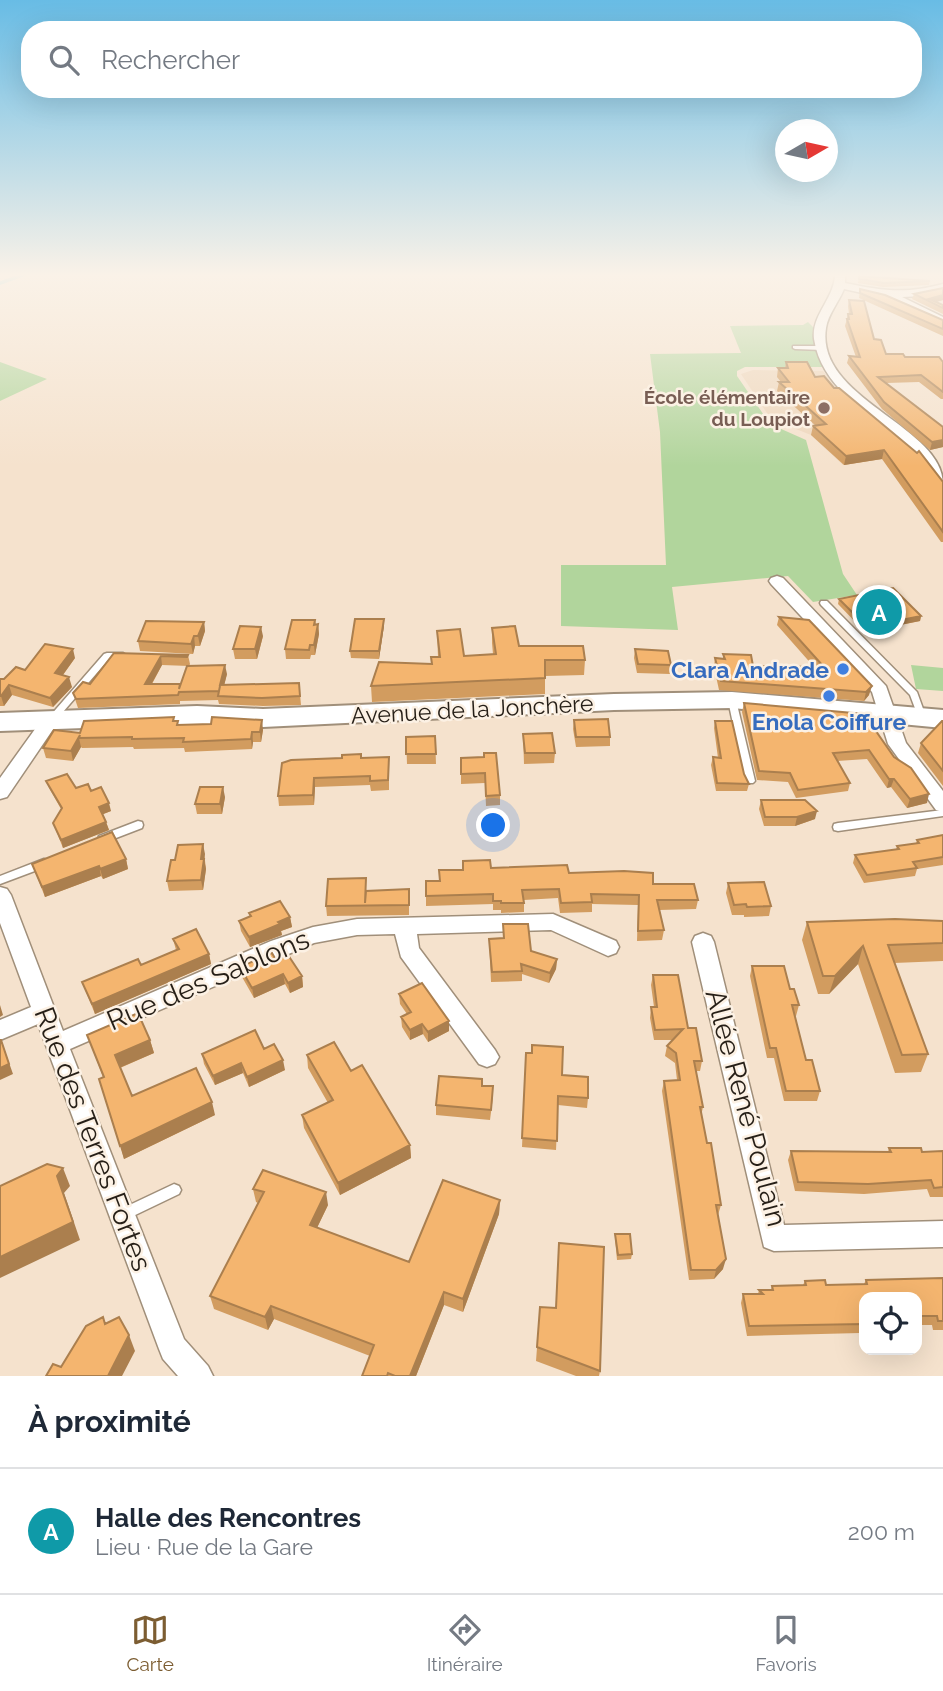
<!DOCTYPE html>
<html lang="fr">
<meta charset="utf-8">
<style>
:root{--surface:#fff;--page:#f2f2f3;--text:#1f2937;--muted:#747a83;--line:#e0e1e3;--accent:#7c5d32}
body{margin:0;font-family:Raleway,sans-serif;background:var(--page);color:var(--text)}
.controls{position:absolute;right:21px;bottom:21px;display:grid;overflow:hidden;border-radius:14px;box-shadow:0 7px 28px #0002}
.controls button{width:63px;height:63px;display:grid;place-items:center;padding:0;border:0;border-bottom:2px solid var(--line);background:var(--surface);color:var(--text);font:35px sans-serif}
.compass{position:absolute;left:775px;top:119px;width:63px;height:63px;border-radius:50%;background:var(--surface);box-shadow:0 7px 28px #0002;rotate:81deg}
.you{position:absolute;left:494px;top:826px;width:24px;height:24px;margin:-18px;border:5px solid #fff;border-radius:50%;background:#1a73e8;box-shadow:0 0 0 10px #1a73e833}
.badge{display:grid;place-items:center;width:46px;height:46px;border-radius:50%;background:var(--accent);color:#fff;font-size:23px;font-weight:700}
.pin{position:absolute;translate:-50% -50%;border:4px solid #fff;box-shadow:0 2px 7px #0006}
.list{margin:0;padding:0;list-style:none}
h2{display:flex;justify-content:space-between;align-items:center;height:91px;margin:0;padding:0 28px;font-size:30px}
h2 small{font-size:23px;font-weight:400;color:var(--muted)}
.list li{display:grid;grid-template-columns:46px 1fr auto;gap:21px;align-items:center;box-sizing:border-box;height:126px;padding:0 28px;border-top:2px solid var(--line)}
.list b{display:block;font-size:26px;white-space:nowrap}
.list p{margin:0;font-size:23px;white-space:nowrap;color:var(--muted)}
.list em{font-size:23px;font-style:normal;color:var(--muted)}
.icon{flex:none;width:38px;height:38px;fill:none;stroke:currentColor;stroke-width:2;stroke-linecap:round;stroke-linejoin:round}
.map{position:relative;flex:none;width:943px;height:1376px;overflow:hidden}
.search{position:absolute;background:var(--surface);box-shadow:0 7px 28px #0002;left:21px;right:21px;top:21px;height:77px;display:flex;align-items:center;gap:18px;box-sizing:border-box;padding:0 24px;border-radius:28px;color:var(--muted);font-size:26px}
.sheet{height:217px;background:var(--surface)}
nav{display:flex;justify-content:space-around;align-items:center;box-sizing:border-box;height:98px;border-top:2px solid var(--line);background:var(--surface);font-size:19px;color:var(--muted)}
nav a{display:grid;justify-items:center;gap:4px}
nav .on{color:var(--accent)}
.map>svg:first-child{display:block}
.built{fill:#eed6bb}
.green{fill:#b1d59c}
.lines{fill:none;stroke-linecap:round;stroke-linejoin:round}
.stream{stroke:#49c7e1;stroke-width:3.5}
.service-casing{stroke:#a08f7a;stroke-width:3}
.minor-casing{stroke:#a08f7a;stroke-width:3}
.secondary-casing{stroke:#a08f7a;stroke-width:4}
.service{fill:#fff;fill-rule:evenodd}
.minor{fill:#fff;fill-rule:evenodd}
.secondary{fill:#fff;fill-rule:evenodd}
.wall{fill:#d29c5f}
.shaded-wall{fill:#ab7f4e}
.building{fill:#f4b56f;stroke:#ab7f4e;stroke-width:2}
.education-dot{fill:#8d6e63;stroke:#fcf1e4;stroke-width:2.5}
.shop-dot{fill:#3f7fe0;stroke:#fcf1e4;stroke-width:2.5}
.labels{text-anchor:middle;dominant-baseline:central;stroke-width:5;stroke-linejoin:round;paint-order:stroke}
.far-education-label{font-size:19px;font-weight:bold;fill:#785e54;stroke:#fcf1e4;text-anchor:end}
.shop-label{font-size:23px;font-weight:bold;fill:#366cbe;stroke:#fcf1e4;text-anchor:end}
.street-label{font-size:23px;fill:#261f17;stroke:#fcf1e4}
.near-street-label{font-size:28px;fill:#261f17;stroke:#fcf1e4}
</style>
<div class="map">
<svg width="943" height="1376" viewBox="0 0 943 1376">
<rect width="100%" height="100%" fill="#f5e2cd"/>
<path class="built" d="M753,370L823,371L896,456L843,465L811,435L771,419L741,374Z"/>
<path class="green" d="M808,322L813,327L815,348L823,367H745L737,371V376L770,424L806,440L843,574L857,595L813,602L788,576L672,587L678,630L561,626V565H666L660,432L650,354L741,353L730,326L803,325Z
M0,362L47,379L0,401Z
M911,665L943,668V691L916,689Z"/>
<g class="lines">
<path class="stream" d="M0,283L25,274"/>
<g class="service-casing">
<path id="service" d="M793,346H823L826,348L823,350L795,349L793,348Z
M821,601H827L917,692L926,717L925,719H919L910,695L821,605L820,603Z
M107,653H123L127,656L123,659H109L56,720H50L48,718L50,716L104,654Z
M732,697L736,700L755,781L753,783H747L745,781L728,700Z
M943,810V816L838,831L834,830L833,827L834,824L838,823Z
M138,821L142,822L143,825L142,828L103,843L99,842L98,839L99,836Z
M44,859L48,860L49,863L48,866L0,884V876Z
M174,1184L179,1186L181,1190L179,1194L129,1218L124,1220L119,1218L117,1214L119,1210Z"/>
</g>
<g class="minor-casing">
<path id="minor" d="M835,274H845V283C883,291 906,294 943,284V290L923,296L902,297L943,317V324L885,298L844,289C839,302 828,314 826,328C815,399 943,426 943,484L938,483C926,467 914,452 899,439C866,411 821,386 814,339C811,315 835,298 835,274Z
M777,576L783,578L886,686L906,743L943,791V812L936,810L888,744L872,692L771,584L769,581L771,578Z
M49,716L58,722L7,797L0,799V778L43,718Z
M0,887L7,889L11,895L63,1031L271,941L313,927L357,919L553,914L616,941L619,947L616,953L608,956L551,930L417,934L419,948L495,1050L499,1057L495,1064L487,1067L479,1064L401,957L395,934L357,935L314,943L70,1049L184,1339L208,1366L213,1376H178L163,1359L159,1349L38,1024L0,1040V1020L31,1007L0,923Z
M703,933L711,936L714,942L784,1225L943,1221V1247L774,1251L764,1247L692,942L695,936Z"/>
</g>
<g class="secondary-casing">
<path id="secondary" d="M732,692L943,710V728L732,708L614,710L263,727L197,724L0,731V713L197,706L263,709L614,694Z"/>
</g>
<use href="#service" class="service"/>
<use href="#minor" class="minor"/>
<use href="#secondary" class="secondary"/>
</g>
<path class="wall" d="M859,276L930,281L929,285L883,287L858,283Z
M943,288V300L936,302L943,305V314L912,299L914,294Z
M860,289L943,320V336L859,298Z
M849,300L874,339L886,354L943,362V399H941L919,382L886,383L943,427V447L930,450L882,409L847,363L849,356L856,357L845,326L848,314H849L848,306Z
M786,362L815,377L834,388L943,482V542H941L882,459L844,465L811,435L813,426H816L777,391L779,382H781L777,377L778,368H785Z
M839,599L921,616L920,621L865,632L838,604Z
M779,617L869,695L864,701L719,690L714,667L715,658L723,659V654L753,666L814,667L777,625Z
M315,620L316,624H318L319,634L315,655H311L310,659H286L285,649Z
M204,622L205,631L200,646H195L193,654L140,651L138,641Z
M384,626L379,659L351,658L350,651Z
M492,628L519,646L585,660L584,675L545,676V694L372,702L371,686L431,664L438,657L437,631L464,656L493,654L492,643Z
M263,636L257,659H235L233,649Z
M635,649L671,665L670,674L637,673L634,658Z
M114,653L188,655L190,664L189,666L162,665L152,684H180L227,674L224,685L299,683L301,705L263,706L219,704L218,700L180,701V704L78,708L73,693L90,684Z
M75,658L63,675L72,687L53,707L12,695L4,706H0V679H4L25,670Z
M744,703L864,714L927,803L907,808L891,787L887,788L867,759L837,761L850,783L848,791L796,798L788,782L757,780L742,712Z
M574,720L610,737V746L576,747L573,729Z
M175,721L179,725L263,730L261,742H253L252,749L185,752L184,748L134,749L133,747L82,748L81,747L73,761L46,758L43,748L80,733Z
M715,721L749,784L747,791H716L711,765L713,757L718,758L714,728Z
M943,721V786L918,753L921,743Z
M523,734L555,753L554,763L524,764Z
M435,736L436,764H407L406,737Z
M484,757L500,795V805L486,806L485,783L461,784V758Z
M361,758L389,766V790L371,791L370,785L315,787L314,805L279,806L278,796L282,763Z
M46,781L76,788L91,791L111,811L103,814L109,830L63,848L53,823L61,809L49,788Z
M225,797L222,814H197L195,804Z
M761,800L815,819L795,826H764L759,809Z
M943,835V865L917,869L915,876L864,883L853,863L855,855L896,850L897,846L916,844L917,840Z
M203,844L206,869L203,890L169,891L167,881L175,860Z
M126,859L128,869L103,879L101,876L45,897L32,864Z
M491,868L569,873L653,884L698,900L696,909L659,910L664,930L662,940L637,941L638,905L592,904V912L560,913L558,898L524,900V912L501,913V910H493V904L426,906V881H439Z
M728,883L771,906L769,916L744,917V915H732L726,893Z
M409,889V915L327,916L326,906L367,891Z
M249,913L290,917L292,927L281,931L282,935L250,947L241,931L239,921L250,917Z
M943,921V961L894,963L928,1054L921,1072L895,1073L858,964L829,994H818L802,940L807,922Z
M503,924L531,951L557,959L556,969L549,983L522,974V981L491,982L489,939L503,938Z
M173,939L209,954L211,964L95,1014L82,982L141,965L176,950Z
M276,960L302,976L303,987L290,993L285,984L254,998L242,977L240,967Z
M752,966L790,989L799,1005L796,1016H795L806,1060L820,1091L817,1101H784L774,1058H767L750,976Z
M653,975L688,1028L702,1061L700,1071H696L703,1107L701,1116L721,1205L718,1215L723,1269L714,1279L689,1280L662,1091L664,1081L677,1080L675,1063L665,1056L667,1046L673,1040H654L650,1018L651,1007H654L651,985Z
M399,994L449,1021V1031L428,1042L423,1034L410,1040L402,1027L401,1017L407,1014L400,1004Z
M87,1035L150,1040L154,1053L120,1068L132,1096L215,1115L124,1159L103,1077Z
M264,1049L285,1070L249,1087L243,1073L215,1085L204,1064L202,1054Z
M526,1053L562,1075L588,1098L587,1108L558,1105L556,1150L522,1147Z
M307,1055L351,1071L410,1145L411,1158L340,1195L304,1128L302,1115L328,1103L308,1068Z
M482,1086L493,1097L490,1120L436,1115V1105Z
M889,1148L922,1152L943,1151V1197H930L927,1189L864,1194L795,1191L788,1160L791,1151L888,1152Z
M253,1189L328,1205L317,1228L409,1262L500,1200L499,1214L463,1312L444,1305L416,1376H362L370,1356L274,1319L268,1330L214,1309L210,1296L258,1203L256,1202Z
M615,1234L632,1254L631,1259L617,1260L615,1239Z
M559,1243L600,1371L599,1376H576L536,1361L540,1307L556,1308Z
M943,1278V1330H933L932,1325H917V1297H864V1346H863L860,1333L747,1336L741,1303L743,1294H758L759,1290H771L772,1286L803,1285L805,1281L826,1285L864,1284L866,1280Z"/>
<path class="shaded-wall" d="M943,295V300L933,303L929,299Z
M943,440V447L930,450L932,442Z
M884,450L882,459L844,465L846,456Z
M921,616L920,621L865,632L867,627Z
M384,619V626L379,659V651Z
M204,622L205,631L200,646L198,636Z
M318,624L319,634L315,655L314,645Z
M261,627L263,636L257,659L255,649Z
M194,636L195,646L193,654L191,644Z
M73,649L75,658L57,683L55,673Z
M161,656L162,665L147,692L145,684Z
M225,665L227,674L222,694L220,685Z
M69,677L72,687L53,707L50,698Z
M9,685L12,695L4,706L1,696Z
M872,686L869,695L864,701L866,692Z
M262,720L263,730L261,742L260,732Z
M252,732L253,742L252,749L251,739Z
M80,735L79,738L81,747L73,761L71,751Z
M314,778L315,787L314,805L313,795Z
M889,779H894L891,787L887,788Z
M223,787L225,797L222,814L220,804Z
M929,794L927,803L907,808L910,799Z
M109,803L111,811L101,815L99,807Z
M817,811L815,819L795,826L797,817Z
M106,822L109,830L63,848L61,840Z
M203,844L205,854L203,869L201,859Z
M126,859L128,869L103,879L100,869Z
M204,859L206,869L203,890L201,880Z
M99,866L101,876L45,897L42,887Z
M290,917L292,927L281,931L282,935L250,947L249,937L278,922Z
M863,946L858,964L829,994L835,976Z
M209,954L211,964L95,1014L92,1004Z
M557,959L556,969L549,983L550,973Z
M283,974L285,984L254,998L252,988Z
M302,976L303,987L290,993L288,983Z
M0,1005L3,1015L0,1017Z
M449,1021V1031L428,1042V1032Z
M422,1024L423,1034L410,1040V1030Z
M1,1040L13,1074L0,1080V1068Z
M150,1040L154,1053L119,1068L115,1055Z
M283,1060L285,1070L249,1087L247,1077Z
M241,1063L243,1073L215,1085L213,1076Z
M212,1102L215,1115L124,1159L120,1146Z
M410,1145L411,1158L340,1195L338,1183Z
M63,1168L70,1186L64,1193L80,1240L0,1278V1257Z
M326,1192L328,1205L312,1238L310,1225Z
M500,1200L499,1214L463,1312V1299Z
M726,1259L723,1269L714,1279L716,1270Z
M444,1292V1305L416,1376H410Z
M271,1306L274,1319L268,1330L265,1317Z
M129,1335L135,1351L122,1376H108Z"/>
<path class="building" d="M859,276L930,281L884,283L859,279Z
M943,288V295L929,299L943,305V308L914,294Z
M860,289L885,295L943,320V329L860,293Z
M849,300L864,301L874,339L881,340L886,354H903L905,357H939L943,362V392L921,375L878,377L943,427V440L932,442L884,402L849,356L860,357L847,319H849L848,314H852Z
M786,362H807L815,377L824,376L834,388H839L917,453L919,451L943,482V532L884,450L846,456L813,426L826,424L779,382H789L778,368H788Z
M893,588L921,616L867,627L839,599Z
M779,617L809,620L872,686L866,692L721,681L715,658L725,659L723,654L751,655L753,666L824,667Z
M355,619H384L379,651H350Z
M292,620H315L314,625L318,624L314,645H310L309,650L285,649Z
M146,621L204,622L198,636H194L191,644L138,641Z
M240,626L261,627L255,649H233Z
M515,626L519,646H583L585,660H545V678L371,686L379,662L432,664L431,657H440L437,631L460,629L464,656L496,654L492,628Z
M45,644L73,649L55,673L69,677L50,698L9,685L1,696H0V679H4L16,667L25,670Z
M635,649L668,651L671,665L638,664Z
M114,653L188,655L187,657L161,656L145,684H180L179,689L187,666L225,665L220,685L299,683L300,696L262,698L218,696L220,686L219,691L179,692L178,695L76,699L73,693L83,682L90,684Z
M744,703L864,714L894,757L911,768L929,794L910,799L894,779H889L869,750L833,753L850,783L798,790L790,773L759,771Z
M174,717L173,721H178L177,725L211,724L212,717L262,720L260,732H252L251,739L183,742L184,738L132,739V737L79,738L80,735L71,751L43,748L54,730L80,733L84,721Z
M608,719L610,737H576L574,720Z
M715,721H732L744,774L749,784L717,783L713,757L721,758Z
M942,721H943V771L921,743Z
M552,733L555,753H525L523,734Z
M435,736L436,754H406V737Z
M484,753H496L500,795L486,796L485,773L461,774V758L484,757Z
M361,754V758L389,757L388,780L370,781V776L314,778L313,795L278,796L282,763L291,760L342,758V755Z
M67,774L76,788L88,784L91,791L101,787L109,803L99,807L106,822L61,840L53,823L62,808L46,781Z
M200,787H223L220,804H195Z
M761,800H805L817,811L797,817H765Z
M112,832L126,859L100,869L99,866L42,887L32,864Z
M943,835V857L913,862L917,868L867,875L855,855L899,849L897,846L919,843L917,840Z
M203,844L201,859H204L201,880L167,881L171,860H175L178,845Z
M490,860L491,868L567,865L569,873L624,871L653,873V884H694L698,900H657L664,930L638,931L639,895L591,894L592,902L561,903L559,889L522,890L524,903H501V901H493V894L426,896V881H440L439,870H463V861Z
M366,878L365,903L366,891L409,889V905L326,906L328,879Z
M764,882L771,906L747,907L746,904L734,905L728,883Z
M280,901L290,917L278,922L280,924L249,937L239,921L251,916L249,913Z
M895,919L943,921V943L888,945L928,1054L902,1055L863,946L835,976H823L807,922Z
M503,924H528L531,951L557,959L550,973L521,964L522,971L492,972L489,939L504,938Z
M196,929L209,954L92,1004L82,982L138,959L141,965L179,949L173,939Z
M272,953L276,960L288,955L302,976L288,983L283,974L252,988L240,967Z
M752,966H784L790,989H794L799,1005H792L806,1060H812L820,1091H786L776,1048H770Z
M653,975H678L688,1028H696L702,1061H694L703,1107H700L707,1143H711L721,1205H716L726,1259L716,1270H691L664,1081L680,1080L676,1053L667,1046L683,1029L655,1030L651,1007H657Z
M422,983L449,1021L428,1032L422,1024L410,1030L401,1017L411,1012L399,994Z
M138,1013L150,1040L115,1055L132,1096L196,1068L212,1102L120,1146L99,1079L104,1077L87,1035Z
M255,1030L264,1049L274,1044L283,1060L247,1077L241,1063L213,1076L202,1054Z
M0,1040H1L9,1064L0,1068Z
M334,1042L351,1071L362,1065L410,1145L338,1183L302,1115L333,1100L307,1055Z
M532,1045L563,1047L562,1075L588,1077V1098L558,1096L557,1141L522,1138L526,1053H532Z
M439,1076L482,1079V1086H493L491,1110L436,1105Z
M889,1148H921L922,1152L943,1151V1187L934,1188L931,1180L868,1184L798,1182L791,1151L891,1152Z
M47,1164L63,1168L57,1176L73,1222L0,1257V1186Z
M263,1170L326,1192L310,1225L409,1262L443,1180L500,1200L463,1299L444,1292L410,1376H395L388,1373L387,1376H362L374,1345L271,1306L265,1317L210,1296L264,1192L253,1189Z
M615,1234H630L632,1254L618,1255Z
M559,1243L604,1247L600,1371L537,1347L540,1307L556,1308Z
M943,1278V1321H938L937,1316H917V1297H864V1326V1324L749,1326L743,1294H763L759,1290H773L772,1286L806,1285L805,1281L825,1280L826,1285L867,1284L866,1280Z
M103,1317L105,1324L119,1317L129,1335L108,1376H46L53,1364L61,1367L86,1326Z"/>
<linearGradient id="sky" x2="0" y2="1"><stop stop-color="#68bce5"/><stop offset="0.59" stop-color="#faf2e8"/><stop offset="1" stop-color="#faf2e8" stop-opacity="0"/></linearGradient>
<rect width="943" height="466" fill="url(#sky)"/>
<circle class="education-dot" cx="824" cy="408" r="7"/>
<g class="shop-dot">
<circle cx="843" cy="669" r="7"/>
<circle cx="829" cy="696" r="7"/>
</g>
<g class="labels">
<g class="far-education-label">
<text x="810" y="397">École élémentaire<tspan x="810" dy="22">du Loupiot</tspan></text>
</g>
<g class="shop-label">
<text x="829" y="669">Clara Andrade</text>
<text x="829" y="721" text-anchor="middle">Enola Coiffure</text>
</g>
<g class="street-label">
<text transform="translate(472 709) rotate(-3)">Avenue de la Jonchère</text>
</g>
<g class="near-street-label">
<text transform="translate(208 980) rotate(-23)">Rue des Sablons</text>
<text transform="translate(746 1108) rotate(75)">Allée René Poulain</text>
<text transform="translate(93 1139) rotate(69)">Rue des Terres Fortes</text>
</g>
</g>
</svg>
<div class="controls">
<button><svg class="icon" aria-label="locate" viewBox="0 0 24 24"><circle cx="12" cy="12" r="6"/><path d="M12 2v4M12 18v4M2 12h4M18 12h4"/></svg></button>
</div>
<svg class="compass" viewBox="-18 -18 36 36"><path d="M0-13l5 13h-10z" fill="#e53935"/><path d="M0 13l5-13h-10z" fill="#747a83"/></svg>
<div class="you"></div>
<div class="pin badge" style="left:879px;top:612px;background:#0f9aa8">A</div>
<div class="search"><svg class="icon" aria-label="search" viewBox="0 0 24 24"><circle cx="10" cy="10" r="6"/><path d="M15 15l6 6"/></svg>Rechercher</div>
</div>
<section class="sheet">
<h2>À proximité<small></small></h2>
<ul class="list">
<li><span class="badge" style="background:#0f9aa8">A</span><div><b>Halle des Rencontres</b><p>Lieu · Rue de la Gare</p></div><em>200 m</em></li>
</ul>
</section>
<nav>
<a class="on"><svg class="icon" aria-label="map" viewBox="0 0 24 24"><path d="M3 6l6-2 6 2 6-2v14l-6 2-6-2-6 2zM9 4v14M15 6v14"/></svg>Carte</a>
<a><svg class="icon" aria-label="directions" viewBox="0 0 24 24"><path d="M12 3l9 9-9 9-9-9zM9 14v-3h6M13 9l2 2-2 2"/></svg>Itinéraire</a>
<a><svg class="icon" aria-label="saved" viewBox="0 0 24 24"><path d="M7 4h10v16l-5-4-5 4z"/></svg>Favoris</a>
</nav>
